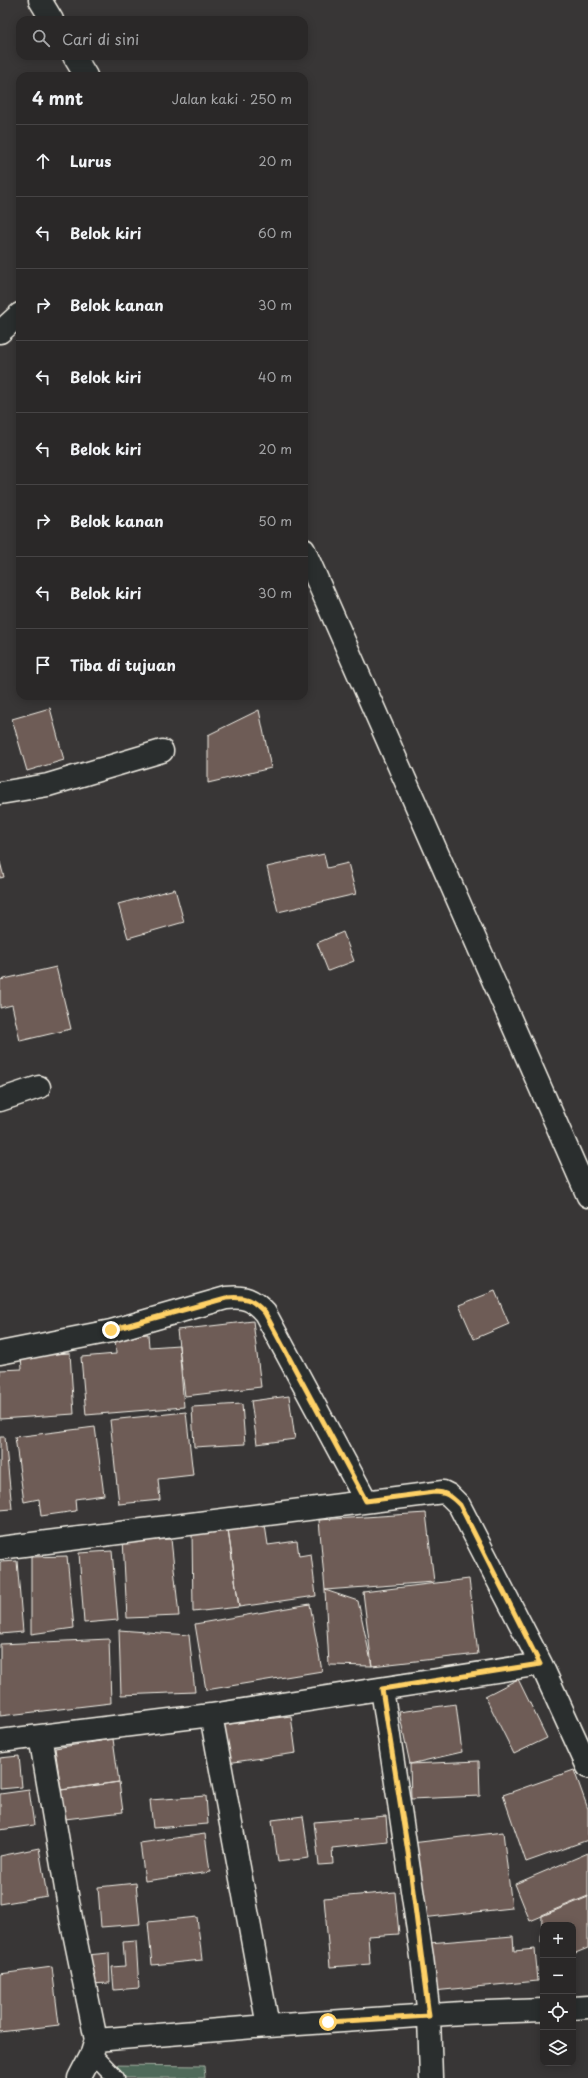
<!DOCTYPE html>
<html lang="id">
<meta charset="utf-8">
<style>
:root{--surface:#2a2828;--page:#323030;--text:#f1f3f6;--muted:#a5a6a8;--line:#464445}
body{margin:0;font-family:"Playpen Sans",sans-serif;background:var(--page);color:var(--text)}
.controls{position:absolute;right:12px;bottom:12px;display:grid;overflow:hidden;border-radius:8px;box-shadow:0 2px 10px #0003}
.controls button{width:36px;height:36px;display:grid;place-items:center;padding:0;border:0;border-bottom:1px solid var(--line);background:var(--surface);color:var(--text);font:20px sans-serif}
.stop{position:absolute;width:12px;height:12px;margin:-9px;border:3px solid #ffd166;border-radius:50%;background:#fff}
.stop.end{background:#ffd166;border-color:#fff;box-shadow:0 1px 4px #0008}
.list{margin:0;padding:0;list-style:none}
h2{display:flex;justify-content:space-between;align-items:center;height:52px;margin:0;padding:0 16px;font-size:17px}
h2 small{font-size:13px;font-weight:400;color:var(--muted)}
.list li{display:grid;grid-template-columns:26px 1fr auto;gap:12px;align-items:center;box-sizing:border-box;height:72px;padding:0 16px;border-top:1px solid var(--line)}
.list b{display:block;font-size:15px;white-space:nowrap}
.list em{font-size:13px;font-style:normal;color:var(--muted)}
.icon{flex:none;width:22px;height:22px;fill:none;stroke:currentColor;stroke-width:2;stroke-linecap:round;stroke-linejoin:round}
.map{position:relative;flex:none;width:588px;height:2078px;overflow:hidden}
.search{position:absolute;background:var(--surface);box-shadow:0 2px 10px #0003;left:16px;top:16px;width:292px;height:44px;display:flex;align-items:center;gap:10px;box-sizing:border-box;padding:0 14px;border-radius:12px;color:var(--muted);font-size:15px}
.panel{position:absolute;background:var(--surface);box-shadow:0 2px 10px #0003;left:16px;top:72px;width:292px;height:628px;border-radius:12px}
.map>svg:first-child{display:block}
.green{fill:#506b5a;stroke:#a2aea1}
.building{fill:#6e5c57;stroke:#f4f1e8}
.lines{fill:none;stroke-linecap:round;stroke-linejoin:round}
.lane-casing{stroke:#f4f1e8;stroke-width:19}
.street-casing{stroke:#f4f1e8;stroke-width:25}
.lane{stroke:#2a2d2e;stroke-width:16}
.street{stroke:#2a2d2e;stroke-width:22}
.route{stroke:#ffd166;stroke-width:5}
</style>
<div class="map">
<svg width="588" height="2078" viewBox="0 0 588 2078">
<rect width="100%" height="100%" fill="#383636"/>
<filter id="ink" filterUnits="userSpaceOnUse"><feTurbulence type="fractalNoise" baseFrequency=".025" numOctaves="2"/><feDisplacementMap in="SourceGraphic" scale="8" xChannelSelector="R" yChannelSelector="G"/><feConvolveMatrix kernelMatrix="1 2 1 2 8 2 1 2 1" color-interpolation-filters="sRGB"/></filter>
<g filter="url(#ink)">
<path class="green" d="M112,2065L204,2066L205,2078H102Z"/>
<path class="building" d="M50,708L64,760L27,771L12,719Z
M259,710L271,768L208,783V735Z
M324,854L327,868L348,863L356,894L278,912L267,867Z
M0,862L4,877L0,878Z
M175,889L184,922L128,938L118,904Z
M343,932L354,961L328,971L317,943Z
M56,967L71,1029L20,1041L12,1005L0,1008V980Z
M495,1291L509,1324L474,1339L459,1305Z
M253,1321L261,1387L185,1396L177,1330Z
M148,1334L149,1347L179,1345L184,1407L86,1415L81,1357L116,1354L115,1337Z
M70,1353L74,1414L0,1419V1370L22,1369L21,1356Z
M289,1396L295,1439L257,1444L251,1401Z
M242,1404L245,1444L194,1447L192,1407Z
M186,1412L193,1475L158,1479L160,1500L119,1504L110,1420Z
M95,1427L104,1495L75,1499L76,1511L41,1516L39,1499L24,1502L15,1437Z
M0,1437H5L12,1509L0,1510Z
M426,1513L434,1582L325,1590L319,1520Z
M265,1525L268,1545L297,1541L299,1556L311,1554L316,1596L239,1607L228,1530Z
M192,1530H228L239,1607L193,1612Z
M123,1539H171L179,1616L127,1618Z
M112,1551L118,1620L84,1623L79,1553Z
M67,1556L74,1628L31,1634V1557Z
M17,1561L23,1632L0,1634V1562Z
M469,1579L478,1654L372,1666L363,1592Z
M325,1590L358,1601L372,1666L329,1665Z
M310,1604L322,1671L206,1690L195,1624Z
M119,1630L189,1635L195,1692L121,1695Z
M109,1639L111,1703L0,1716V1644Z
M518,1679L547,1738L514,1754L485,1696Z
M456,1704L462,1752L410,1764L399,1712Z
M291,1716L296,1753L227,1763L221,1725Z
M113,1739L119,1782L61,1790L55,1748Z
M19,1756L22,1787L0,1789V1758Z
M479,1761L480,1796L411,1799L410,1764Z
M574,1770L588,1809V1840L526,1862L503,1795Z
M119,1782L123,1812L65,1819L61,1790Z
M29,1790L34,1825L0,1830V1794Z
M206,1796L208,1824L153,1828L150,1800Z
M303,1816L309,1858L278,1862L272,1820Z
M386,1816L388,1842L332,1848L333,1864L319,1865L314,1822Z
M503,1832L512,1908L422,1918L412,1843Z
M205,1834L210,1872L145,1881L140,1843Z
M39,1848L47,1896L0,1904V1856Z
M588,1853V1897L530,1921L515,1884Z
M136,1883L140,1924L101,1927L98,1887Z
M395,1892L399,1934L368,1936L370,1964L330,1967L324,1898Z
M588,1896V1948L573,1954V1925H543V1943H541L542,1915Z
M197,1917L202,1960L152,1965L148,1922Z
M513,1936L514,1951L535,1949L538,1981L433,1991L429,1943Z
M136,1941L139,1988L114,1990L112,1967L125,1966L123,1942Z
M109,1953L110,1983L89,1984L87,1955Z
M52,1967L59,2025L0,2032V1974Z"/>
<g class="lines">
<g class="lane-casing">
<path id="lane" d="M92,2053L116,2078"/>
</g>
<g class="street-casing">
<path id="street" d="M40,0L52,20
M74,56L86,76
M0,332L20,314
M304,550L588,1196
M0,793L48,785L162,751
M0,1100L39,1087
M0,1353L111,1331L226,1298C244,1296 253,1299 265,1313L366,1501
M0,1548L443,1492L449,1495L459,1505L541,1664L588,1767
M382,1689L422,1957L429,2016L431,2078
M211,1715L268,2026
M40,1736L71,1918L96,2040L92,2053L79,2078
M0,1741L211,1715L541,1664
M573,2008L588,2007
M96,2040L268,2026L462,2013L543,2010"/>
</g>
<use href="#lane" class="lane"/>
<use href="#street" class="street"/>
</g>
</g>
<g class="lines" filter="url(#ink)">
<path class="route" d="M111,1330L226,1298C244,1296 253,1299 265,1313L366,1501L434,1492C446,1492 451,1496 460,1505L540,1664L382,1689L408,1852L429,2016L328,2022"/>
</g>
</svg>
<div class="controls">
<button>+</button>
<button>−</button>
<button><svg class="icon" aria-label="locate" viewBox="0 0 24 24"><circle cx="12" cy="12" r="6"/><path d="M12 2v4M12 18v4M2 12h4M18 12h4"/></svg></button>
<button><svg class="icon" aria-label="layers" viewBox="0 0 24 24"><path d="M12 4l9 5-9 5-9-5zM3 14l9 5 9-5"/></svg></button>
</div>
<div class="stop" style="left:328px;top:2022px"></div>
<div class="stop end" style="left:111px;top:1330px"></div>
<div class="search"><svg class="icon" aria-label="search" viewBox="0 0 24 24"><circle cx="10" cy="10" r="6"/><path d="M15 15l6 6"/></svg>Cari di sini</div>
<section class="panel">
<h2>4 mnt<small>Jalan kaki · 250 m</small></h2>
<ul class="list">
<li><svg class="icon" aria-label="ahead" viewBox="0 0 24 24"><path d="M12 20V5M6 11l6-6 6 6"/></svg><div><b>Lurus</b></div><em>20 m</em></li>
<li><svg class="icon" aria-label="left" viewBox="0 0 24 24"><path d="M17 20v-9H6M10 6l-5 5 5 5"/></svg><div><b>Belok kiri</b></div><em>60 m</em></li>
<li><svg class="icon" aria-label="right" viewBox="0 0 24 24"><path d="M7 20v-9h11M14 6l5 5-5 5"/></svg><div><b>Belok kanan</b></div><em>30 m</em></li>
<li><svg class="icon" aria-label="left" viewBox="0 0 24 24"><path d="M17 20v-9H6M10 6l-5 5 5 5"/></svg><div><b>Belok kiri</b></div><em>40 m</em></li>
<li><svg class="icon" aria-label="left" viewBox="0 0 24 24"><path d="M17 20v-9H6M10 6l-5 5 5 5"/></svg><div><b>Belok kiri</b></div><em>20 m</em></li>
<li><svg class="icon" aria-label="right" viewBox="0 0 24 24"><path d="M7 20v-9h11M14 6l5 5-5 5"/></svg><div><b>Belok kanan</b></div><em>50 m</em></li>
<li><svg class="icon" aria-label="left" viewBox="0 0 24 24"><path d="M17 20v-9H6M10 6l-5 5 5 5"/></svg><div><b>Belok kiri</b></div><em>30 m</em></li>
<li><svg class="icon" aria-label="arrive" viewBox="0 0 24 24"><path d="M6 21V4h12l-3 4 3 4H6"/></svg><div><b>Tiba di tujuan</b></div></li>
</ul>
</section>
</div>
